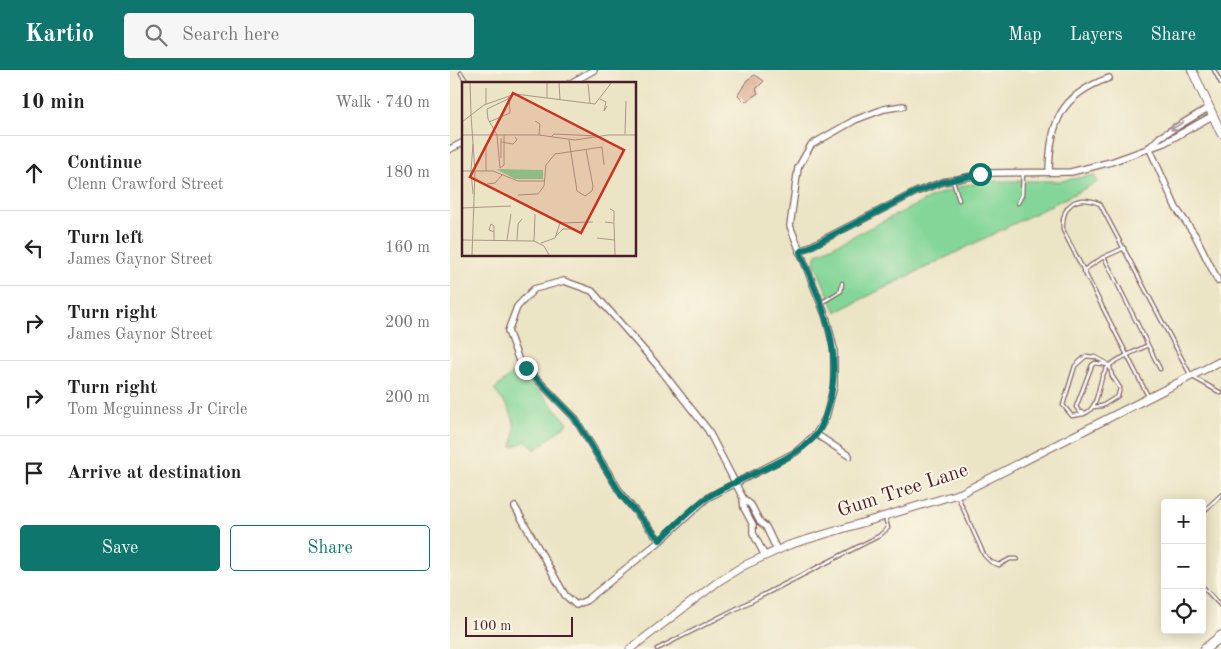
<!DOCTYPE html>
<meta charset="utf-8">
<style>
:root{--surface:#fff;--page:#f6f6f6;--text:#222;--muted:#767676;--line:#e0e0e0;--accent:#0f766e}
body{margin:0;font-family:"Old Standard TT",serif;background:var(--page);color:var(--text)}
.controls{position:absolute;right:15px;bottom:15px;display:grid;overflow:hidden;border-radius:5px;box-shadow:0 2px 12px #0003}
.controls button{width:45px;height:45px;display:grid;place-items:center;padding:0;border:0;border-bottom:1px solid var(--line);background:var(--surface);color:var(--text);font:25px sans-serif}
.scale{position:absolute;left:15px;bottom:12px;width:108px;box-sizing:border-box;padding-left:5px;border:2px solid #4a1f2b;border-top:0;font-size:14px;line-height:18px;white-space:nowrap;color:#4a1f2b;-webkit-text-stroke:4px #fcf5e5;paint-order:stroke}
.stop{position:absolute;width:15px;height:15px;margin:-11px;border:4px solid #0f766e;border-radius:50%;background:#fff}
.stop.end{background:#0f766e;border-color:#fff;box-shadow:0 1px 5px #0008}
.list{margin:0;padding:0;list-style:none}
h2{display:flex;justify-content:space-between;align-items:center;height:65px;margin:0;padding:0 20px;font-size:21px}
h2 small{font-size:16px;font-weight:400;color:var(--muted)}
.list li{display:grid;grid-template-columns:32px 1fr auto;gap:15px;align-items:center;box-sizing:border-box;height:75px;padding:0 20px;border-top:1px solid var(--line)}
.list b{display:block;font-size:19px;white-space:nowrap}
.list p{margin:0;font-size:16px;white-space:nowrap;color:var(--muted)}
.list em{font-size:16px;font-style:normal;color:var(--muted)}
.actions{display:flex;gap:10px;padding:15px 20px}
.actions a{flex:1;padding:11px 0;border:1px solid var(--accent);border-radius:5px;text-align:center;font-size:18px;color:var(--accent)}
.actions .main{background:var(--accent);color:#fff}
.icon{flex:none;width:28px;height:28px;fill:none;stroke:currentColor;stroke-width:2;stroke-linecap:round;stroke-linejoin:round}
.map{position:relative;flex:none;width:771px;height:579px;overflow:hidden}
header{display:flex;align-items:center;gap:30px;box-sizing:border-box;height:70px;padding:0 25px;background:var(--accent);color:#fff}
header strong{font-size:24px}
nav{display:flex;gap:28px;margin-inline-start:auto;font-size:18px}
.search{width:350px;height:45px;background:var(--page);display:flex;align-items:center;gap:12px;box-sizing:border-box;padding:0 18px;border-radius:5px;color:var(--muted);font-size:19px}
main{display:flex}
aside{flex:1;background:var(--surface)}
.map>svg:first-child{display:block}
.green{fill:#83d698;stroke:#667a62}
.building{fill:#d69c83}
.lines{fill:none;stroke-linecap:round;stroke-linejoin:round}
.service-casing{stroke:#826461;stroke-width:5}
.minor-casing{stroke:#826461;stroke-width:8}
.tertiary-casing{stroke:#826461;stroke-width:9}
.secondary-casing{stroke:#826461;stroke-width:10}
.primary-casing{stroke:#826461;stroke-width:11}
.service{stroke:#fff;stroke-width:2.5}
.minor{stroke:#fff;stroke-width:5.5}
.tertiary{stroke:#fff;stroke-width:7}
.secondary{stroke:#fff;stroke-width:8}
.primary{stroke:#fff;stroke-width:9}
.oneway{stroke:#ae9aa0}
.route{stroke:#0f766e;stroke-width:6}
.labels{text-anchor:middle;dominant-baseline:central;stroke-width:4;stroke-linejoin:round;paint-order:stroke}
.street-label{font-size:20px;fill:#4a1f2b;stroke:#fcf5e5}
.inset-road{fill:none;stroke:#ab9587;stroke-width:1}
.view{fill:#c8321e;fill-opacity:0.15;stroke:#c8321e;stroke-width:2.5}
.inset-edge{fill:none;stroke:#4a1f2b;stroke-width:2.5}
</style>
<header>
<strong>Kartio</strong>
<div class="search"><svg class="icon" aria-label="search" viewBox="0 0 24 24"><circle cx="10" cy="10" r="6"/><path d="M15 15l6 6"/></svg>Search here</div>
<nav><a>Map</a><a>Layers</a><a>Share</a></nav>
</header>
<main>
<aside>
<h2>10 min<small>Walk · 740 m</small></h2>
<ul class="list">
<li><svg class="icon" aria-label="ahead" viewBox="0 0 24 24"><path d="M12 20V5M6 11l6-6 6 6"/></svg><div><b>Continue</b><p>Clenn Crawford Street</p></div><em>180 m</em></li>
<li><svg class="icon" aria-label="left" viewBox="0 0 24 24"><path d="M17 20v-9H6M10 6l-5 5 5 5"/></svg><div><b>Turn left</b><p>James Gaynor Street</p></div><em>160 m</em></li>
<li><svg class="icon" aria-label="right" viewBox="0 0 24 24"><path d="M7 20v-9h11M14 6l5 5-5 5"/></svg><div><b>Turn right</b><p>James Gaynor Street</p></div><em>200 m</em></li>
<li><svg class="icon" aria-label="right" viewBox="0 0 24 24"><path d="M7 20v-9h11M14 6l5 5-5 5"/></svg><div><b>Turn right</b><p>Tom Mcguinness Jr Circle</p></div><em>200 m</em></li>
<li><svg class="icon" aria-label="arrive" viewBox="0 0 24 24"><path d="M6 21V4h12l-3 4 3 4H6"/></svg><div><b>Arrive at destination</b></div></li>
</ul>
<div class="actions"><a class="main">Save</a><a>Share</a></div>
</aside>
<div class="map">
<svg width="771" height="579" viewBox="0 0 771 579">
<rect width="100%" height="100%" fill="#fcf5e5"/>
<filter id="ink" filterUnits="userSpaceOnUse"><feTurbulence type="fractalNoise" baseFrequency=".02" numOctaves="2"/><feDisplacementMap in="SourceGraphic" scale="10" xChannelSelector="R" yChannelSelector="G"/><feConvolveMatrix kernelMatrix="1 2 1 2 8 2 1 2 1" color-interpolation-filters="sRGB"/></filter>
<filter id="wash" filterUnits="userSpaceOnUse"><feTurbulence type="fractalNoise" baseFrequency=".0096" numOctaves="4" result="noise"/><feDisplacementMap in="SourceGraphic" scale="20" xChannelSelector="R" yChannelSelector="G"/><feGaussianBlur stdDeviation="1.12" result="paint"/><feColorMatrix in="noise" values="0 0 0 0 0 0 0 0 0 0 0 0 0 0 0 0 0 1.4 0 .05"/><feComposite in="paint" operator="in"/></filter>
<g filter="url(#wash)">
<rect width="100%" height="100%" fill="#ebe4c5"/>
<path class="green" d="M644,105L648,112L386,242L364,192L367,184L486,125L516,115L546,111H610Z
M65,301L95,327L118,353L85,380L77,371L62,377C69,350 61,340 44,320Z"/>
<g id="blocks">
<path class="building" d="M305,5L314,11L306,19L308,23L295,32L288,25L297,10Z"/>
</g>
</g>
<g filter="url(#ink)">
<use href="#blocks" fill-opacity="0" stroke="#826461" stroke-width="1"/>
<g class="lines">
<g class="service-casing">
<path id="service" d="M764,0L771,13
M11,3L18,14
M503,111L509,130
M568,133L572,125L573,103
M654,187L710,299
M634,200L652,188L674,178
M371,233L391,221L392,213
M659,295L645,293L642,295L626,337L630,342L636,343C652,334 646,306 660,295C670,287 687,281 698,275
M698,326L613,160C611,134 627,124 650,134L741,306L771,323
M643,337L652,336L668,326L670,318L662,306L660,297
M634,344L622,346L613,335L625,296L636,286L645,287L656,293
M507,425L534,485L541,492L549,495L560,489H567
M752,443L771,425
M752,516L771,536
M207,579L429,466L438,458L435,447"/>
</g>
<g class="minor-casing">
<path id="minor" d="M119,14L144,0
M701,76L710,67L758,38
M699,77L726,138L745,165L768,211
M0,79L14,72
M599,102C600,53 610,25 659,8
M349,182L466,122L493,112L538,103L621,102L661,92L714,73L762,46
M366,364L399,386
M293,428L294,438L303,455V463L315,486
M65,437L115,525L126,535L137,530L210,471L257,428L346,382L366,364L376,347L384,316V279L376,247L340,156L348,98L361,75L405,50L434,39L453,36
M210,471L172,425L124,347L69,291L58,261L67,237L84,219L114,211L142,221L207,295L258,360L293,428L301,435L310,452L316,457L327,480"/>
</g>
<g class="tertiary-casing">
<path id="tertiary" d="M180,579L269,511L293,496L339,475L511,423L771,291"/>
</g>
<g class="secondary-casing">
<path id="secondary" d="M742,0L771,63"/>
</g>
<g class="primary-casing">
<path id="primary" d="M755,579L771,566"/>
</g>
<use href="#service" class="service"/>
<use href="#minor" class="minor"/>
<use href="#tertiary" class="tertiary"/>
<use href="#secondary" class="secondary"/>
<use href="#primary" class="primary"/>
</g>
<defs><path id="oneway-shaft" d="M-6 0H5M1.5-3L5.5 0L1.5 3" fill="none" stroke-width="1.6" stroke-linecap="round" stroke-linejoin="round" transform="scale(1.25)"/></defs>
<use class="oneway" href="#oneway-shaft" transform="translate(727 56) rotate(149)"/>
</g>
<g class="lines" filter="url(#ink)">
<path class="route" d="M76,298L124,347L172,426L210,470C225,456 240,439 258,427C290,406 340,394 366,365C373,357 376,344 379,334C394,278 371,233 350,182L466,122L493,112L530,104"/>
</g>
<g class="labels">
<g class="street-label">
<text transform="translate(453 421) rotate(-18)">Gum Tree Lane</text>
</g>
</g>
<g transform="translate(12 12)">
<rect width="174" height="174" fill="#ebe4c5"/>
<path d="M34,87L81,88V97H53Z" fill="#83d698"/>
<path class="inset-road" d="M8,0L9,33M85,0V16M97,0L98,18M126,2L128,21M138,17L144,20L142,29L145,24M24,22V6M9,33L13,90L10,173M73,39L78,42L77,53M0,40L22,23L53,12L133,22L150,0M27,40L48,31L47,16M163,52L164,19M0,53H77L113,58L146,53H174M42,53V83L38,86L35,53L26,37L25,27L46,17L47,14M89,55L92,52L136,54M39,56V76M107,58L115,109L123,114L130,109L131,104L124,68M39,60L51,62L55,58L53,55M24,64V89M0,89H9L11,62M9,89L11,112M13,89H31L56,99H82M25,102L33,101L40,93M56,113L76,112L82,104L84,83L93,72L140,65L142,83M0,126L49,124M148,127L152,129V140M143,140L152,141L153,173M32,150L27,148L29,142L32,144V159M94,154L101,147H109M135,156L152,158M0,158L72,159L82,164L87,173M45,158L49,132M55,158L56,142L60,137M72,159L73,132M79,161L93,156L98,141L131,140"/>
<path class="view" d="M51,11L162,68L119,151L8,95Z"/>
<rect width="174" height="174" class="inset-edge"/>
</g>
</svg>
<div class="controls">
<button>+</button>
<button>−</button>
<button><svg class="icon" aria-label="locate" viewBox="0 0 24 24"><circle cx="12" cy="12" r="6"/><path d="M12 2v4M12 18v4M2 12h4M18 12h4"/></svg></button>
</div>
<div class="scale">100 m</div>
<div class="stop" style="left:530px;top:104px"></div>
<div class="stop end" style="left:76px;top:298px"></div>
</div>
</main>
